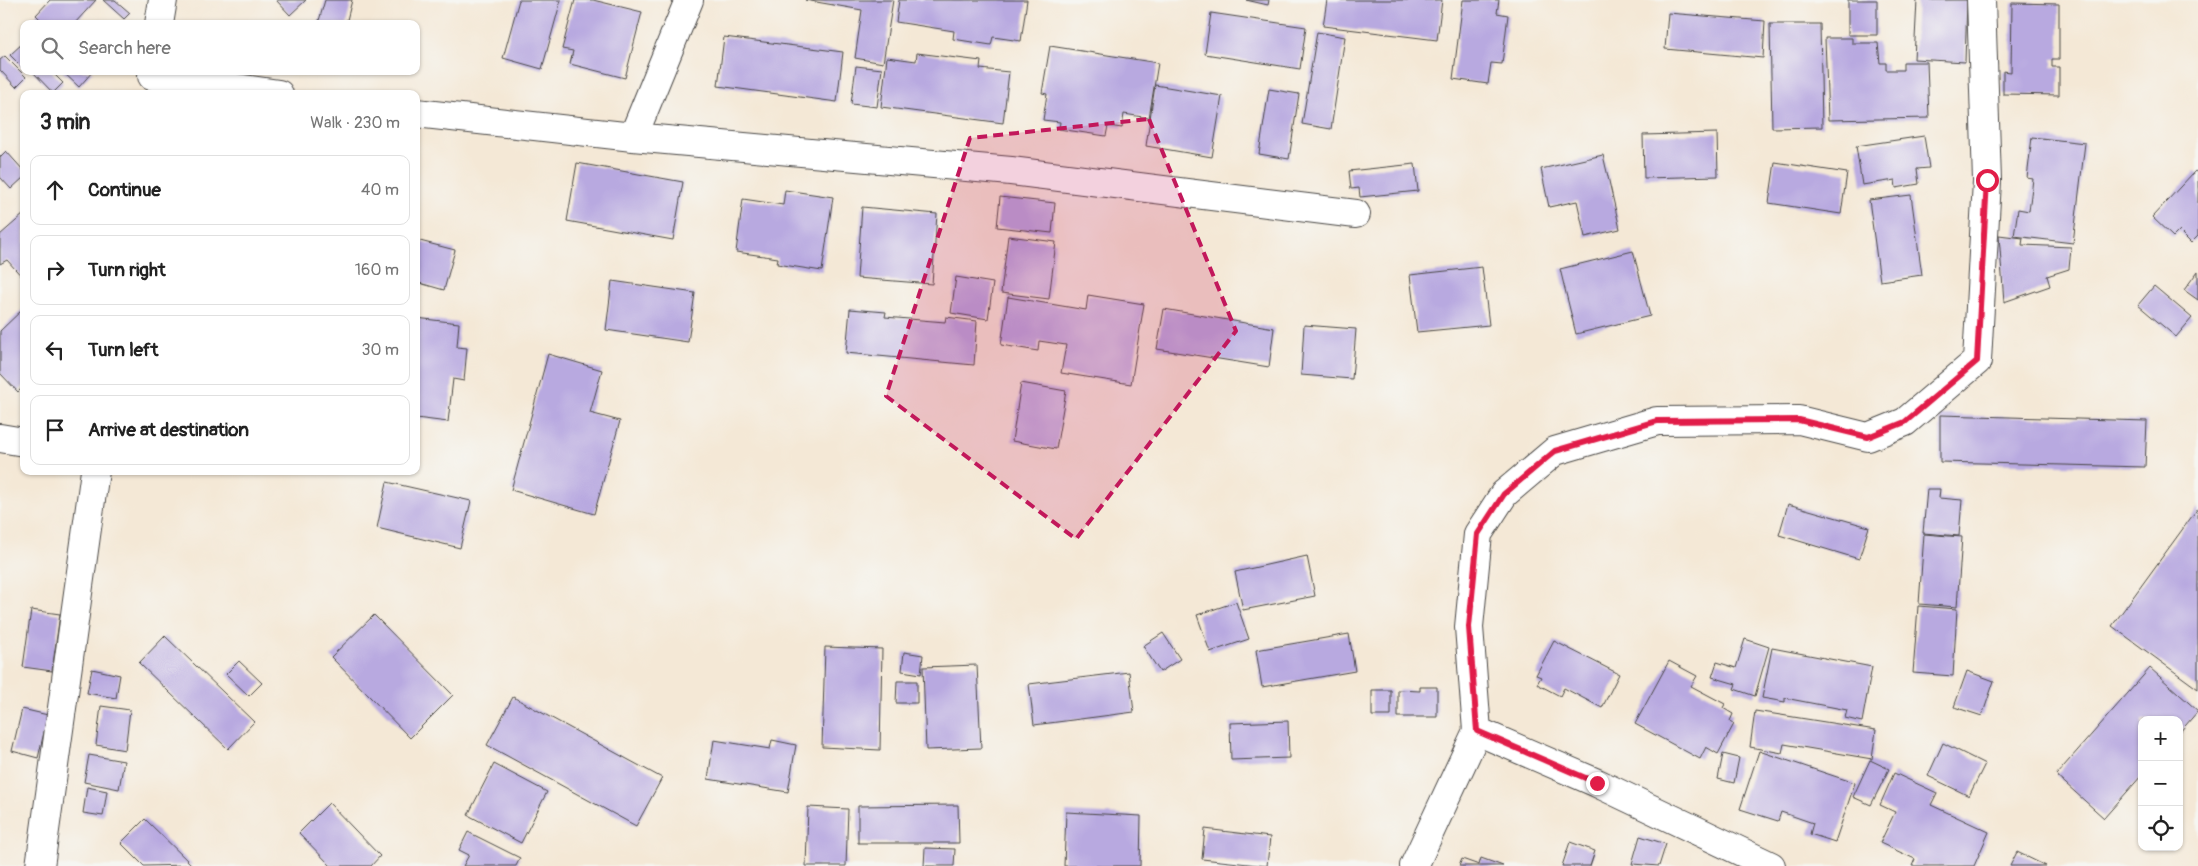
<!DOCTYPE html>
<meta charset="utf-8">
<style>
:root{--surface:#fff;--page:#f2f2f2;--text:#222;--muted:#767676;--line:#e0e0e0}
body{margin:0;font-family:Pangolin,sans-serif;background:var(--page);color:var(--text)}
.controls{position:absolute;right:15px;bottom:15px;display:grid;overflow:hidden;border-radius:10px;box-shadow:0 1px 4px #0004}
.controls button{width:45px;height:45px;display:grid;place-items:center;padding:0;border:0;border-bottom:1px solid var(--line);background:var(--surface);color:var(--text);font:25px sans-serif}
.stop{position:absolute;width:15px;height:15px;margin:-11px;border:4px solid #e11d48;border-radius:50%;background:#fff}
.stop.end{background:#e11d48;border-color:#fff;box-shadow:0 1px 5px #0008}
.list{margin:0;padding:0;list-style:none}
h2{display:flex;justify-content:space-between;align-items:center;height:65px;margin:0;padding:0 20px;font-size:21px}
h2 small{font-size:16px;font-weight:400;color:var(--muted)}
.list li{display:grid;grid-template-columns:32px 1fr auto;gap:15px;align-items:center;box-sizing:border-box;height:70px;margin:0 10px 10px;padding:0 10px;border:1px solid var(--line);border-radius:10px}
.list b{display:block;font-size:19px;white-space:nowrap}
.list em{font-size:16px;font-style:normal;color:var(--muted)}
.icon{flex:none;width:28px;height:28px;fill:none;stroke:currentColor;stroke-width:2;stroke-linecap:round;stroke-linejoin:round}
.map{position:relative;flex:none;width:2198px;height:866px;overflow:hidden}
.search{position:absolute;background:var(--surface);box-shadow:0 1px 4px #0004;left:20px;top:20px;width:400px;height:55px;display:flex;align-items:center;gap:12px;box-sizing:border-box;padding:0 18px;border-radius:10px;color:var(--muted);font-size:19px}
.panel{position:absolute;background:var(--surface);box-shadow:0 1px 4px #0004;left:20px;top:90px;width:400px;height:385px;border-radius:10px}
.map>svg:first-child{display:block}
.building{fill:#b8a9e0}
.lines{fill:none;stroke-linecap:round;stroke-linejoin:round}
.minor-casing{stroke:#494745;stroke-width:30}
.minor{stroke:#fff;stroke-width:28}
.route{stroke:#e11d48;stroke-width:6}
.marked{fill:#c2185b;fill-opacity:0.2;stroke:#c2185b;stroke-width:4;stroke-dasharray:10 6;stroke-linejoin:round}
</style>
<div class="map">
<svg width="2198" height="866" viewBox="0 0 2198 866">
<rect width="100%" height="100%" fill="#f6f6f2"/>
<filter id="ink" filterUnits="userSpaceOnUse"><feTurbulence type="fractalNoise" baseFrequency=".02" numOctaves="2"/><feDisplacementMap in="SourceGraphic" scale="10" xChannelSelector="R" yChannelSelector="G"/><feConvolveMatrix kernelMatrix="1 2 1 2 8 2 1 2 1" color-interpolation-filters="sRGB"/></filter>
<filter id="wash" filterUnits="userSpaceOnUse"><feTurbulence type="fractalNoise" baseFrequency=".0096" numOctaves="4" result="noise"/><feDisplacementMap in="SourceGraphic" scale="20" xChannelSelector="R" yChannelSelector="G"/><feGaussianBlur stdDeviation="1.12" result="paint"/><feColorMatrix in="noise" values="0 0 0 0 0 0 0 0 0 0 0 0 0 0 0 0 0 1.4 0 .05"/><feComposite in="paint" operator="in"/></filter>
<g filter="url(#wash)">
<rect width="100%" height="100%" fill="#f4e8d6"/>
<g id="blocks">
<path class="building" d="M50,0H96L74,24H45L36,15Z
M103,0H115L130,13L124,19Z
M276,0H306L290,15Z
M325,0H352L346,24H318Z
M519,0H561L542,69L503,58Z
M575,0H593L642,12L625,78L570,64L573,51L562,49Z
M805,0H893L883,63L855,58L862,10Z
M899,0H1027L1021,41L993,37L991,45L953,39L954,31L896,22Z
M1246,0H1269L1268,5Z
M1327,0H1442L1437,40L1323,26Z
M1463,0H1499L1497,13L1508,15L1502,64L1491,63L1488,84L1453,79Z
M1848,0H1877V35H1848Z
M1917,0H1967L1965,62L1914,59Z
M2012,3L2059,4V59H2052V67H2059V95L2003,94V71L2011,72Z
M1211,13L1306,27L1300,69L1205,54Z
M1668,13L1765,21L1763,58L1665,49Z
M1770,24H1820L1822,127L1772,128Z
M1317,32L1345,37L1331,129L1302,124Z
M724,37L843,52L837,102L718,86Z
M1825,38H1852V43H1878L1880,63H1886V70H1903V62H1927L1929,118L1828,120Z
M24,42V69L10,55Z
M1050,46L1158,63L1149,118L1124,114L1122,128L1108,126L1106,136L1059,129L1060,122L1043,120L1047,94L1042,93Z
M917,53L981,61L980,69L1009,72L1003,123L881,107L887,57L916,61Z
M5,56L26,77L16,87L0,70V60Z
M856,66L882,69L877,107L851,104Z
M32,71H51L63,83L53,93Z
M62,71H93L79,87Z
M1155,85L1222,96L1212,157L1146,146Z
M1269,89L1299,94L1289,159L1259,154Z
M1717,133L1718,176L1644,178L1643,135Z
M1924,136L1929,168L1917,169L1919,184L1896,188L1895,180L1862,185L1856,146Z
M2032,137L2085,143L2073,243L2014,236L2018,209L2029,211L2033,179L2027,178Z
M6,151L24,171V177L11,189L0,177V157Z
M1603,155L1620,229L1585,237L1577,201L1549,207L1541,169Z
M1775,162L1847,173L1841,214L1769,203Z
M577,163L683,182L673,240L567,221Z
M1415,164L1418,191L1360,197L1359,188L1351,189L1349,171Z
M2195,171L2198,173V236L2191,243L2179,231L2173,237L2152,217Z
M785,190L833,197L822,271L777,264L778,258L736,252L743,199L783,205Z
M1911,195L1922,275L1880,281L1869,200Z
M1000,197L1055,203L1052,233L997,227Z
M862,207L937,214L932,284L857,278Z
M24,214V279L7,260L0,264V235Z
M1999,235L2023,238L2022,245L2071,247L2069,269L2047,276L2050,286L2004,302Z
M1008,236L1056,242L1049,299L1001,293Z
M416,240L455,250L444,290L416,282Z
M1633,251L1650,316L1576,334L1560,269Z
M1482,267L1489,325L1417,332L1410,275Z
M2198,271V300L2184,290Z
M956,277L993,283L988,319L951,313Z
M612,281L695,293L688,342L606,330Z
M2154,286L2192,318L2176,337L2138,305Z
M1088,295L1144,304L1131,384L1061,373L1066,345L1039,341L1038,351L1001,345L1008,297L1086,310Z
M24,308V386L18,392L0,373V331Z
M850,309L886,312L885,317L945,322L946,317L977,321L974,365L846,353Z
M1164,309L1274,328L1269,367L1157,349Z
M416,318L459,323L457,347L467,348L464,381L453,379L448,422L416,418Z
M1304,325L1356,329L1352,379L1301,375Z
M548,354L602,370L590,413L620,421L594,514L511,490Z
M1021,383L1066,391L1056,449L1012,441Z
M1940,415L2147,421L2145,467L1940,462Z
M387,482L471,501L460,548L377,528Z
M1927,489H1940L1939,498L1962,500L1959,536L1923,533Z
M1788,504L1869,527L1859,559L1779,535Z
M2198,508V689L2112,626Z
M1924,534L1962,537L1957,607L1919,604Z
M1307,556L1315,596L1243,610L1235,572Z
M1236,602L1249,639L1210,652L1197,615Z
M1918,606L1957,609L1953,676L1913,673Z
M31,610L60,614L52,671L23,667Z
M374,615L453,695L410,738L331,657Z
M1163,633L1180,659L1160,672L1143,646Z
M1349,634L1355,671L1262,687L1256,650Z
M165,636L254,722L228,749L139,663Z
M1745,639L1769,647L1755,696L1734,689L1736,684L1712,677L1717,662L1736,668Z
M1554,641L1619,674L1602,708L1564,688L1560,696L1537,684L1541,677L1536,675Z
M825,647L882,649L880,750L822,747Z
M1772,648L1872,667L1862,722L1845,718L1847,710L1785,698V702L1762,698Z
M904,652L923,655L921,674L902,671Z
M239,661L262,683L249,696L226,674Z
M1669,661L1697,676L1691,686L1725,704L1723,708L1733,714L1730,721L1734,724L1718,754L1706,747L1700,759L1635,724Z
M977,665L981,748L926,750L923,667Z
M2150,668L2198,711L2179,733V720H2142V775L2104,818L2056,775Z
M92,669L120,675L116,698L87,693Z
M1967,671L1994,681L1982,716L1954,707Z
M1129,672L1134,712L1034,725L1029,684Z
M897,681H917V703H896Z
M1420,687H1437V717H1398V690L1420,691Z
M1372,690H1391V716H1372Z
M513,697L662,778L636,826L487,745Z
M101,706L130,710L125,750L96,745Z
M22,709L48,715L38,758L12,751Z
M1755,711L1876,730L1872,759L1784,744L1782,753L1750,747Z
M1288,721L1289,758L1231,760L1230,723Z
M714,740L770,749L772,740L796,745L788,792L708,779Z
M1943,743L1985,764L1969,796L1928,776Z
M1759,751L1855,783L1835,842L1810,834L1813,823L1781,812L1778,821L1740,809Z
M1723,754L1739,758L1734,783L1718,779Z
M89,755L124,761L119,789L84,782Z
M1870,760L1889,769L1871,805L1853,797Z
M494,764L547,792L521,843L468,815Z
M1894,773L1937,793L1931,805L1989,832L1974,866H1912L1915,859L1880,843L1895,812L1880,805Z
M87,787L107,791L103,816L83,813Z
M329,803L380,856L371,866H331L299,833Z
M958,805L959,843H858V806Z
M808,807L848,809L846,866H806Z
M1066,812L1141,816L1140,866H1064Z
M145,819L192,865L144,866L121,843Z
M1205,829L1270,837L1267,866L1202,859Z
M468,832L520,858L516,866H463L469,855L459,850Z
M1640,836L1666,844L1659,866L1632,864Z
M1570,842L1595,851L1590,866H1562Z
M925,848L955,849L954,866H924Z
M2017,852L2046,866H2010Z
M1481,858L1503,866H1459L1462,859L1479,865Z"/>
</g>
</g>
<g filter="url(#ink)">
<use href="#blocks" fill-opacity="0" stroke="#494745" stroke-width="1"/>
<g class="lines">
<g class="minor-casing">
<path id="minor" d="M159,24L163,0
M152,76L279,94
M416,113L633,137L1011,171L1356,214
M633,137L689,0
M0,438L24,442
M1477,731L1469,627L1478,534L1504,494L1555,451L1657,421L1799,420L1868,437L1905,422L1977,361L1987,181L1981,0
M40,866L95,471
M1414,866L1477,731L1597,783L1771,866"/>
</g>
<use href="#minor" class="minor"/>
</g>
</g>
<g class="lines" filter="url(#ink)">
<path class="route" d="M1597,783L1477,731L1469,627L1478,534L1504,494L1555,451L1657,421L1799,420L1868,437L1905,422L1977,361L1987,180"/>
</g>
<path class="marked" d="M1149,119L1236,331L1076,539L886,396L970,138Z"/>
</svg>
<div class="controls">
<button>+</button>
<button>−</button>
<button><svg class="icon" aria-label="locate" viewBox="0 0 24 24"><circle cx="12" cy="12" r="6"/><path d="M12 2v4M12 18v4M2 12h4M18 12h4"/></svg></button>
</div>
<div class="stop" style="left:1987px;top:180px"></div>
<div class="stop end" style="left:1597px;top:783px"></div>
<div class="search"><svg class="icon" aria-label="search" viewBox="0 0 24 24"><circle cx="10" cy="10" r="6"/><path d="M15 15l6 6"/></svg>Search here</div>
<section class="panel">
<h2>3 min<small>Walk · 230 m</small></h2>
<ul class="list">
<li><svg class="icon" aria-label="ahead" viewBox="0 0 24 24"><path d="M12 20V5M6 11l6-6 6 6"/></svg><div><b>Continue</b></div><em>40 m</em></li>
<li><svg class="icon" aria-label="right" viewBox="0 0 24 24"><path d="M7 20v-9h11M14 6l5 5-5 5"/></svg><div><b>Turn right</b></div><em>160 m</em></li>
<li><svg class="icon" aria-label="left" viewBox="0 0 24 24"><path d="M17 20v-9H6M10 6l-5 5 5 5"/></svg><div><b>Turn left</b></div><em>30 m</em></li>
<li><svg class="icon" aria-label="arrive" viewBox="0 0 24 24"><path d="M6 21V4h12l-3 4 3 4H6"/></svg><div><b>Arrive at destination</b></div></li>
</ul>
</section>
</div>
